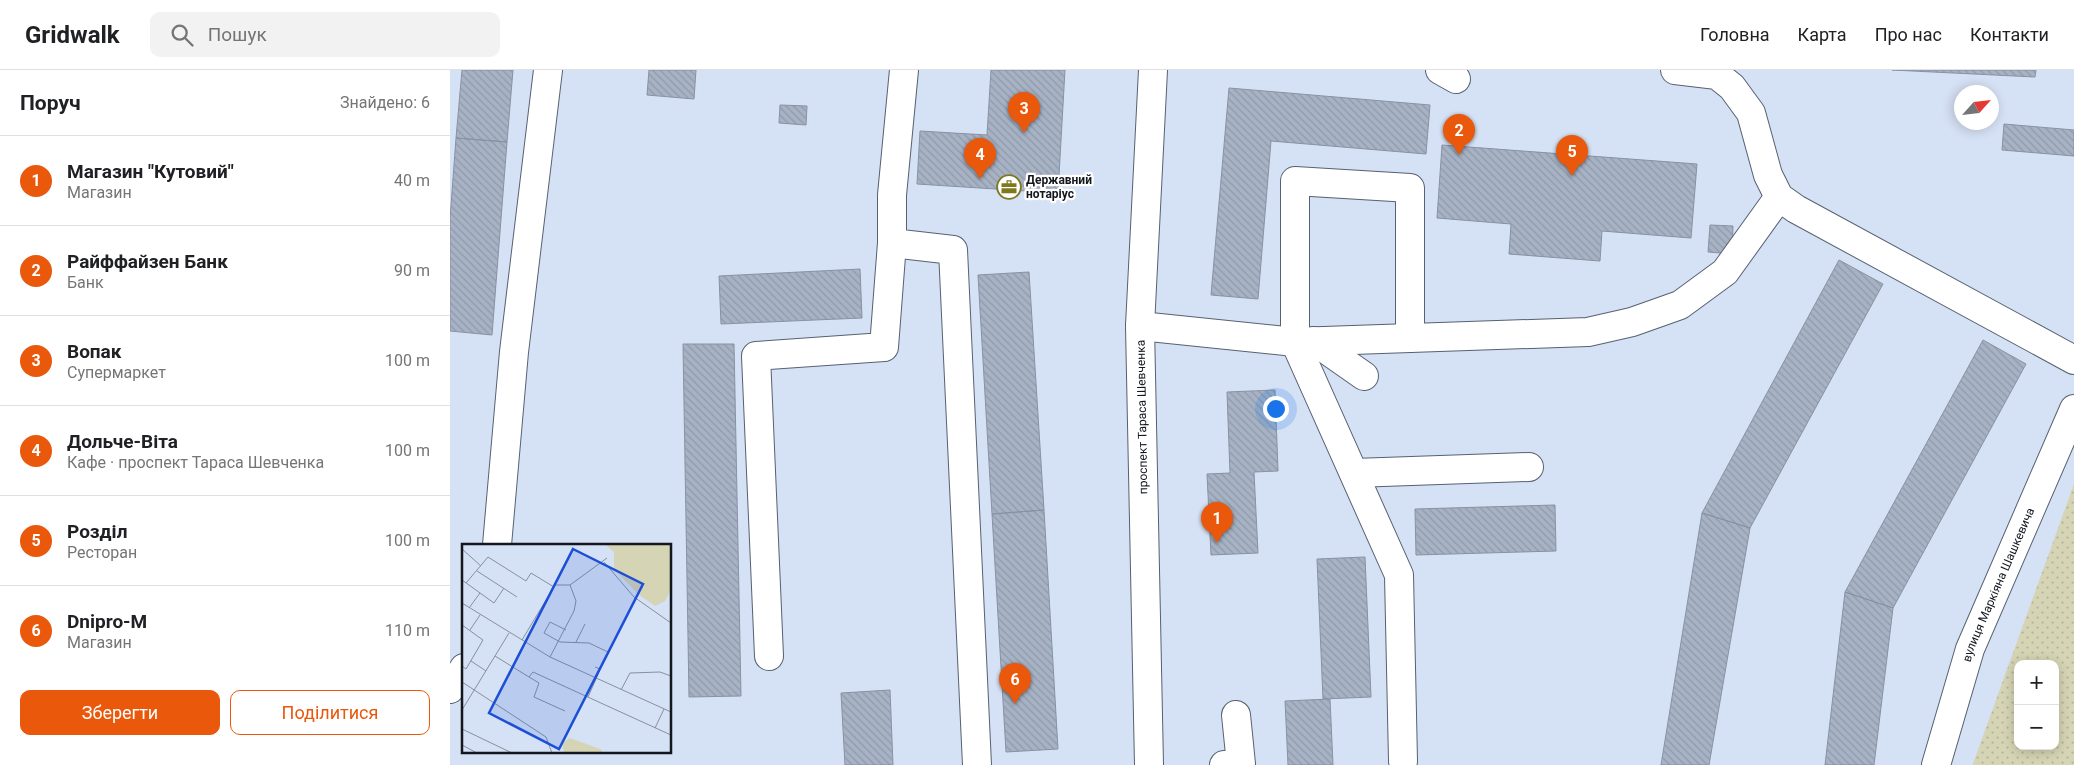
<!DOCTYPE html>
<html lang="uk">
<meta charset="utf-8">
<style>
:root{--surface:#fff;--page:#f2f2f2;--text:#202124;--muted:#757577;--line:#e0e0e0;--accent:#ea580c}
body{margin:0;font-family:Roboto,sans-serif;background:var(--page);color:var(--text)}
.controls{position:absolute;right:15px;bottom:15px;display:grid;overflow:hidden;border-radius:10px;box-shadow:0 2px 12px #0003}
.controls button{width:45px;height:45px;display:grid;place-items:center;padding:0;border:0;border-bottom:1px solid var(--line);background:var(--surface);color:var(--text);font:25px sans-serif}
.compass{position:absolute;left:1504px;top:15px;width:45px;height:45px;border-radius:50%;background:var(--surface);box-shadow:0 2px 12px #0003;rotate:63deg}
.you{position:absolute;left:825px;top:338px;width:18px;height:18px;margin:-12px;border:4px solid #fff;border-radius:50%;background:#1a73e8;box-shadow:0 0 0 8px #1a73e833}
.badge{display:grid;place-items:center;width:32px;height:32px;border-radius:50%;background:var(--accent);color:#fff;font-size:16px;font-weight:700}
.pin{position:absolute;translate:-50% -41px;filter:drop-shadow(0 1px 2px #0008)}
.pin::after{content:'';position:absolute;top:26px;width:18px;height:15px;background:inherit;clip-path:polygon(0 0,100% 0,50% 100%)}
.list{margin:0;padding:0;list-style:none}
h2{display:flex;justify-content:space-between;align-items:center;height:65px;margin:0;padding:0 20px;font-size:21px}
h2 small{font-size:16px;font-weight:400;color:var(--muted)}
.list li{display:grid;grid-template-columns:32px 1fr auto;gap:15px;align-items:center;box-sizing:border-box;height:90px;padding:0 20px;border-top:1px solid var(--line)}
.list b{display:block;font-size:19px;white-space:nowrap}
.list p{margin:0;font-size:16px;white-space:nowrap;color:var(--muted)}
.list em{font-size:16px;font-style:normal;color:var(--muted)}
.actions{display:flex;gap:10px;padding:15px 20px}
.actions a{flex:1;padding:11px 0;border:1px solid var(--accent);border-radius:10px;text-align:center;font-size:18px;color:var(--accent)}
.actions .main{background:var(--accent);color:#fff}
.icon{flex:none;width:28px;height:28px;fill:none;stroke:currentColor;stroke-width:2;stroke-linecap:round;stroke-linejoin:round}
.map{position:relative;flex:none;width:1624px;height:695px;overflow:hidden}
header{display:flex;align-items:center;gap:30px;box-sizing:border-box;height:70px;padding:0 25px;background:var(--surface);border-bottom:1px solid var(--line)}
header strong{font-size:24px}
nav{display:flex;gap:28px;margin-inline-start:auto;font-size:18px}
.search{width:350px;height:45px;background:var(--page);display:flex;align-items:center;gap:12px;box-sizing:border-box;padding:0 18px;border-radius:10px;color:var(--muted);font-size:19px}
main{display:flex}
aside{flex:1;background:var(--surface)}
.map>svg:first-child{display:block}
.garden{fill:url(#garden-dots);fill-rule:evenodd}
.building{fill:url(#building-back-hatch);stroke:#8793a4}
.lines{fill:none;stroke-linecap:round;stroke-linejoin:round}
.minor-casing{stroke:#566171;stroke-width:30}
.minor{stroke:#fff;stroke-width:28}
.labels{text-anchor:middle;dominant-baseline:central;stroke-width:4.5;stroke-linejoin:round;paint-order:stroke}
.poi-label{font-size:12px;font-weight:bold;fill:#13171e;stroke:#fff;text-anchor:start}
.street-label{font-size:12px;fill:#13171e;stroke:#fff}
.inset-road{fill:none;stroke:#87909e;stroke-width:1}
.view{fill:#1d4ed8;fill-opacity:0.15;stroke:#1d4ed8;stroke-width:2.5}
.inset-edge{fill:none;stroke:#13171e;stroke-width:2.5}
</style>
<header>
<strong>Gridwalk</strong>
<div class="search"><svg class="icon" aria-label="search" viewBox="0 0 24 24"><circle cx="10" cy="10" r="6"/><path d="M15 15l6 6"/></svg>Пошук</div>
<nav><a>Головна</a><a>Карта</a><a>Про нас</a><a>Контакти</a></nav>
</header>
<main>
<aside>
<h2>Поруч<small>Знайдено: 6</small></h2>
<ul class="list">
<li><span class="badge">1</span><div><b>Магазин &quot;Кутовий&quot;</b><p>Магазин</p></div><em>40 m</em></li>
<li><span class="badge">2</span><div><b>Райффайзен Банк</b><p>Банк</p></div><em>90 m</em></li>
<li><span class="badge">3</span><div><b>Вопак</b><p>Супермаркет</p></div><em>100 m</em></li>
<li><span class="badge">4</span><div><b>Дольче-Віта</b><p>Кафе · проспект Тараса Шевченка</p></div><em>100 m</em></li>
<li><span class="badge">5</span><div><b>Розділ</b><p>Ресторан</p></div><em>100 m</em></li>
<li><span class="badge">6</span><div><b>Dnipro-M</b><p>Магазин</p></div><em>110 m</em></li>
</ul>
<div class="actions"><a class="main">Зберегти</a><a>Поділитися</a></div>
</aside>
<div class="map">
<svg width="1624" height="695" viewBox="0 0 1624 695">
<defs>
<pattern id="garden-dots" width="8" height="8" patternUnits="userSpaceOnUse" patternTransform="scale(1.25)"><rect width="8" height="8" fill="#d5d4b4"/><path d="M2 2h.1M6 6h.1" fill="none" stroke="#b6b59a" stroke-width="1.8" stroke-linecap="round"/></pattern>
<pattern id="building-back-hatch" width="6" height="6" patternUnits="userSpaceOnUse" patternTransform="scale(1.25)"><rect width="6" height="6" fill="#a7b3c5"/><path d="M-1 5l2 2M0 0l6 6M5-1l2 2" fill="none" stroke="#8f99a9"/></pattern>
</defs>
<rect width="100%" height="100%" fill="#d5e1f4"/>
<path class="garden" d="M1624,414V695H1523L1524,691ZM1568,594H1605V676H1568Z"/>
<path class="building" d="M12,0H63L57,72L6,68Z
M199,0H246L244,29L197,25Z
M541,0H615L608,123L467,114L470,61L537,65Z
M1442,0H1586L1585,7Z
M779,18L980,35L976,84L821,71L808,229L761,225Z
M330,35L357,36L356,55L329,53Z
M1554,54L1624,60V86L1552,80Z
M6,68L57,72L42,265L0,261V149Z
M992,75L1247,94L1241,168L1152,161L1150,191L1059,184L1061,154L987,148Z
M1260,155L1283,156L1282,184L1258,182Z
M1389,190L1433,214L1300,458L1252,443Z
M410,199L412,248L271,254L269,206Z
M579,202L594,440L542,444L528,205Z
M1533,270L1576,294L1443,538L1395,522Z
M233,274H284L291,626L239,627Z
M825,320L828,401L804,402L808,483L761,485L757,404L780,403L777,322Z
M1105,435L1106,481L966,485L965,439Z
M594,440L608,679L556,682L542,444Z
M1252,443L1300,458L1259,695H1211Z
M915,487L921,627L873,629L867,489Z
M1395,522L1443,538L1424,695H1375Z
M440,620L443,695H395L391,623Z
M880,629L883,695H838L835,631Z"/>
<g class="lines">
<g class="minor-casing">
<g id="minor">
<path d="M454,0L442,125V173L503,180L527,695"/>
<path d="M990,0L1006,9"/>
<path d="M1225,0L1267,5L1282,17L1301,43L1318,105L1329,127L1346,139L1624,290"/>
<path d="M690,256L845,272L1138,262L1182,252L1230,235L1275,202L1329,127"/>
<path d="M864,271L914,306"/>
<path d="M904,403L1079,397"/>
<path d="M47,475L64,282L98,0"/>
<path d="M319,586L306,286L434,277L442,173"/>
<path d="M0,619L14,598"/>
<path d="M953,691L949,505L845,272V111L960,118V268"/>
<path d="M699,695L690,256L703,0"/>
<path d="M774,695L791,694L786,645"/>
<path id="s1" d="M1486,695L1520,579L1624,339"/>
</g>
</g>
<use href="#minor" class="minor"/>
</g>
<defs>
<g id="office-ring" transform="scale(1.25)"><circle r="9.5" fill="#fff" stroke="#7d791f" stroke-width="1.5"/><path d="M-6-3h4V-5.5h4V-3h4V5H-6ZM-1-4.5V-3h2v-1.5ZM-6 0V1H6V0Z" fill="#7d791f"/></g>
</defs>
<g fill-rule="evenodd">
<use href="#office-ring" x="559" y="117"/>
</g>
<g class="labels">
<g class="poi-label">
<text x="576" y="110">Державний<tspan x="576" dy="14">нотаріус</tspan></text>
</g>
<g class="street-label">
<text transform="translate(692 347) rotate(-91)">проспект Тараса Шевченка</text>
<text stroke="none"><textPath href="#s1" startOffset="191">вулиця Маркіяна Шашкевича</textPath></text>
</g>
</g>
<g transform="translate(12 474)">
<rect width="209" height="209" fill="#d5e1f4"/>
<path d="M108,194L138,205L142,209H102L100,199Z" fill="#d5d4b4"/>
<path d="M143,0H209V46L203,57L193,62L176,50L152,25V8Z" fill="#d5d4b4"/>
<path class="inset-road" d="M0,5L19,22M142,18L172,53L209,79M15,27L55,53M0,36L32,59L42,44M4,39L26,13L64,37L69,29L92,43M0,59L88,113L209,168M7,64L18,49M0,81L21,96L4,125L0,122M8,86L18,71M104,86L88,78L82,89L98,98L127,99L146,108M60,96L93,41H108L145,14M114,98L123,80M33,112L67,133L71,128L209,191M88,113L112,67L114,57L108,41M9,117L24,127M133,123L138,125L134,135M67,133L77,139L72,153L103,167M0,138L84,193L90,209M159,146L168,129L198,128L209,132M126,153L134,135M0,166L47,89M193,184L202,165M0,185L50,209M0,201L15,209"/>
<path class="view" d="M111,5L181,40L97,205L27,169Z"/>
<rect width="209" height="209" class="inset-edge"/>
</g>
</svg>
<div class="controls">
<button>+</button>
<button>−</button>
</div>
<svg class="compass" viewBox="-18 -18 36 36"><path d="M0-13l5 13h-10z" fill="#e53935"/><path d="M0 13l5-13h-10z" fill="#757577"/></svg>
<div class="you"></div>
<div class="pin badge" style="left:767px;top:473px">1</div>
<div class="pin badge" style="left:1009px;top:85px">2</div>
<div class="pin badge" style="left:574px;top:63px">3</div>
<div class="pin badge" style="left:530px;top:109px">4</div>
<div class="pin badge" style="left:1122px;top:106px">5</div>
<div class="pin badge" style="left:565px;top:634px">6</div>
</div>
</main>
